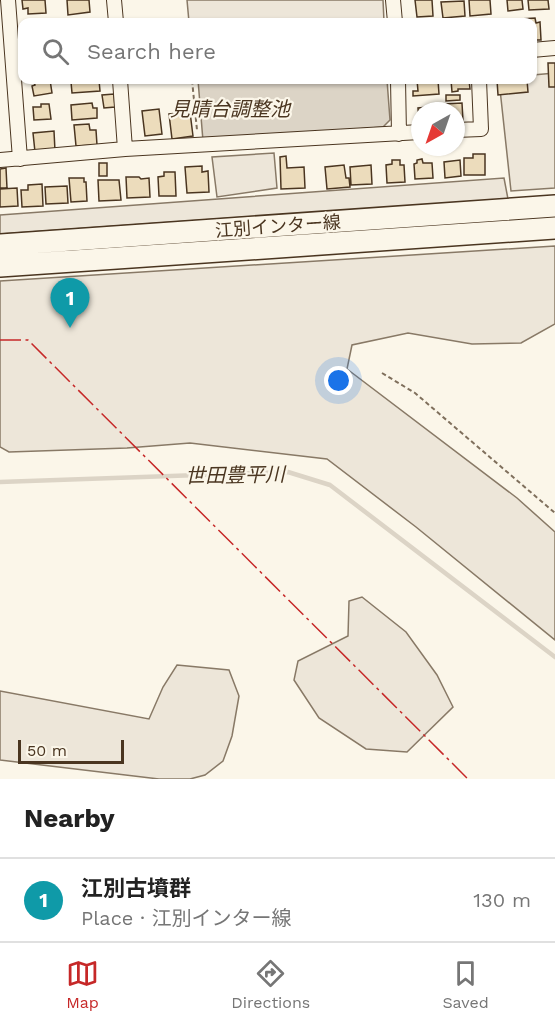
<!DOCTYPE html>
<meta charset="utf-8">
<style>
:root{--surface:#fff;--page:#f6f6f6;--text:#222;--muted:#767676;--line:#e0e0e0;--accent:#c62828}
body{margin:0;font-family:"Work Sans","Noto Sans JP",sans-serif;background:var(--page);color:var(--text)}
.compass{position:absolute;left:411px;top:102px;width:54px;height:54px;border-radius:50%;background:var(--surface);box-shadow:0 2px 4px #0004;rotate:220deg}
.scale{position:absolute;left:18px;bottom:15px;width:106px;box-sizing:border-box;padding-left:6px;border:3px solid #4a3520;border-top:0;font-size:16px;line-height:21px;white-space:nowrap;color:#4a3520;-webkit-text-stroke:4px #fbf6e9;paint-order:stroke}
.you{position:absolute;left:339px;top:381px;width:21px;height:21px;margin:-15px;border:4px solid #fff;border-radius:50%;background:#1a73e8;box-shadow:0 0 0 9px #1a73e833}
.badge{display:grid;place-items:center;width:39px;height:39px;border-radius:50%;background:var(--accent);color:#fff;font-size:20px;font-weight:700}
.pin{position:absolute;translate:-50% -50px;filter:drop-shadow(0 2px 3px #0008)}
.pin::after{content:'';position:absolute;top:32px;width:21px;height:18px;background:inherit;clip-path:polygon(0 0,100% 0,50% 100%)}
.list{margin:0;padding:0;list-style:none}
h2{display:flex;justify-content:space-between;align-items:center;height:78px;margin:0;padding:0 24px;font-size:26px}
h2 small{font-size:20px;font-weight:400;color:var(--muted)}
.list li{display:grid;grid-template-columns:39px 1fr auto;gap:18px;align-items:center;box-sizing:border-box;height:84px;padding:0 24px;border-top:2px solid var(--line)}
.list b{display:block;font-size:22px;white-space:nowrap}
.list p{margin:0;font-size:20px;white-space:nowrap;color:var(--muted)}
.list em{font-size:20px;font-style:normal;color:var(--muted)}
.icon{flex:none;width:33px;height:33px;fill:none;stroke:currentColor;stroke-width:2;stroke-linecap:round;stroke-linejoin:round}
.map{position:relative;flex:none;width:555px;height:779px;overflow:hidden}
.search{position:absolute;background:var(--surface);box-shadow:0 2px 4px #0004;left:18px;right:18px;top:18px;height:66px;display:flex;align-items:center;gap:15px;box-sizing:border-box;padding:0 21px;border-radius:12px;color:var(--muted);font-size:22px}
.sheet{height:162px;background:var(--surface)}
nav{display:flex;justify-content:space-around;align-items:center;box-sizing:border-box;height:84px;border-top:2px solid var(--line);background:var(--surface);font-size:16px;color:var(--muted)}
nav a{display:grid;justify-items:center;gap:3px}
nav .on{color:var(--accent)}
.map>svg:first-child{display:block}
.green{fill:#ede6d9;stroke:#887966;stroke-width:1.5}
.water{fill:#dcd4c6;stroke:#887966;stroke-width:1.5}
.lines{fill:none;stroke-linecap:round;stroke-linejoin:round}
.stream{stroke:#dcd4c6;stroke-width:4.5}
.building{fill:#ecdcbc;stroke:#4a3520;stroke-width:1.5}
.street-casing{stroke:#4a3520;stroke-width:16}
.primary-casing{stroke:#4a3520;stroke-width:24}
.path{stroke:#7f6f5c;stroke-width:2;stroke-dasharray:4.5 3;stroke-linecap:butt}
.street{stroke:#fbf6e9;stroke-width:14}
.primary{stroke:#fbf6e9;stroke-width:21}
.power{stroke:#c62828;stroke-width:1.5;stroke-dasharray:21 4.5 3 4.5;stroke-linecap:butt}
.labels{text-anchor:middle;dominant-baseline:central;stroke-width:4.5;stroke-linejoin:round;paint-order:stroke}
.street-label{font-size:18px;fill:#4a3520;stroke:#fbf6e9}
.water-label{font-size:20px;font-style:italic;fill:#4a3520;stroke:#fbf6e9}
</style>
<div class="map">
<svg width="555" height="779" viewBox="0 0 555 779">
<rect width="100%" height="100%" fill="#fbf6e9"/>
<path class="green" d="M187,0H383L384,22H189Z
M555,73V188L511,191L499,80H532L533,75Z
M274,153L277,188L217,197L212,157Z
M504,178L508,199L0,234V215Z
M555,246V324L521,343L472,344L408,333L352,345L347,369L517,498L555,532V640L416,527L327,459L190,443L127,448L9,452L0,447V281Z
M362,597L406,632L437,675L453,707L407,752L366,749L319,718L294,680L298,661L348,636L349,601Z
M177,665L229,670L239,696L232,736L223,761L205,775L190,779H159L0,760V691L149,719L163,687Z"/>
<path class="water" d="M198,80H387L390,120L383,127L203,141Z"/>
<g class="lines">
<path class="stream" d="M0,482L288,472L330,485L555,657"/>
</g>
<path class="building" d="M22,0H45L46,13L28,14V8L23,9Z
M67,0H89L90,12L68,15Z
M415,0H432L433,16L417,17Z
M469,0H490L491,14L470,16Z
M507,0H522L523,9L508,11Z
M528,0H548L549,9L529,10Z
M464,1L465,16L443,18L441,2Z
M535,18L536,23L540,22L541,40H532V22H521L520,19Z
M548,63H555V87H549Z
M42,80H50L52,93L34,96L32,86L35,85L34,81Z
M84,80H99L100,91L72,93L71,82Z
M417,80H438L439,94L413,96V91H418Z
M451,80H469L470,89H458V91L452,92Z
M497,80H527L528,92L498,95Z
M114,94L115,107L104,108L102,95Z
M446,95H460V100L446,101Z
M92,103L93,108H97V118L72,120L71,105Z
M462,103L463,121L456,122V125V111H445L444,104Z
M41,104H49L51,119L34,120L33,107H41Z
M439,106V111H420L419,123L418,108Z
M159,109L162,134L145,136L142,111Z
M190,112L193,136L172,139L169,114Z
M89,124L90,130H96L97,145L76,146L74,125Z
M54,131L55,151L35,152L33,133Z
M473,154H485V175H464V158H473Z
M286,156L287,168L304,167L305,188L281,189L280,157Z
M422,159L423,163H432L433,178L415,179L414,164L417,163V160Z
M392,160H400V165H404L405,182L387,183L386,165L392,164Z
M460,160L461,176L445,178L444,162Z
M99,163H107V176H99Z
M344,165L346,178H349L350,187L327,189L325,167Z
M371,165L372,184L351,185L350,167Z
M202,166V172L208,171L209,192L187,193L185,167Z
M6,168L7,188H0V169Z
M164,172H175L176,196H159L158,177L164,176Z
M126,177H139L141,179L149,178L150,197L127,198Z
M69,178H84V182H86L87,201L71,202Z
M98,180H119L121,200L99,201Z
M42,184L43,206L22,207L21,190H28V185Z
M67,186L68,203L46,204L45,187Z
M17,188L18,206L0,207V189Z"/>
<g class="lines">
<g class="street-casing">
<path id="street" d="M8,0L20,159
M114,0L116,22
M393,0L395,22
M532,50L555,48
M120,80L125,149
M398,80L399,134
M456,130L481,129L479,80
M0,160L125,149L420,132"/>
</g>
<g class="primary-casing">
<path id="primary" d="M0,245L555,206
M0,266L555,228"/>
</g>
<path class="path" d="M192,80L197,130
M382,373L415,393L555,513"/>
<use href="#street" class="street"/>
<use href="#primary" class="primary"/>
<path class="power" d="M0,340H28L468,779"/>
</g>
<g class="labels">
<g class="street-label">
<text transform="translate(278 226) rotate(-4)">江別インター線</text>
</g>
<g class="water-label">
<text x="230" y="109">見晴台調整池</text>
<text transform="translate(235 475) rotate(-1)">世田豊平川</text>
</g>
</g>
</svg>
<svg class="compass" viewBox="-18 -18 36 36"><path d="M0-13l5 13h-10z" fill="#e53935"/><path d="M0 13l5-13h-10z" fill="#767676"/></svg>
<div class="scale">50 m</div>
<div class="you"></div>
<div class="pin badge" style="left:70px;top:328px;background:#0f9aa8">1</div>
<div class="search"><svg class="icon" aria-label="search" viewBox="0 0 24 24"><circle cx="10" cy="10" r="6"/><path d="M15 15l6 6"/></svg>Search here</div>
</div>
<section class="sheet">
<h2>Nearby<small></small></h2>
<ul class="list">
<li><span class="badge" style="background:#0f9aa8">1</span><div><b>江別古墳群</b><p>Place · 江別インター線</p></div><em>130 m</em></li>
</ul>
</section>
<nav>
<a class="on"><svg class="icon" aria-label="map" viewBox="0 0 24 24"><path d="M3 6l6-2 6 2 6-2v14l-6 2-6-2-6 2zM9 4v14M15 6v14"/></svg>Map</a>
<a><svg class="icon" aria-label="directions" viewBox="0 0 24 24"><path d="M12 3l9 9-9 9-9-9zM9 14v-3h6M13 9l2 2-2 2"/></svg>Directions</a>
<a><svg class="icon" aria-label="saved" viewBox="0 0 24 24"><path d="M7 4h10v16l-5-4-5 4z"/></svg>Saved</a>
</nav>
